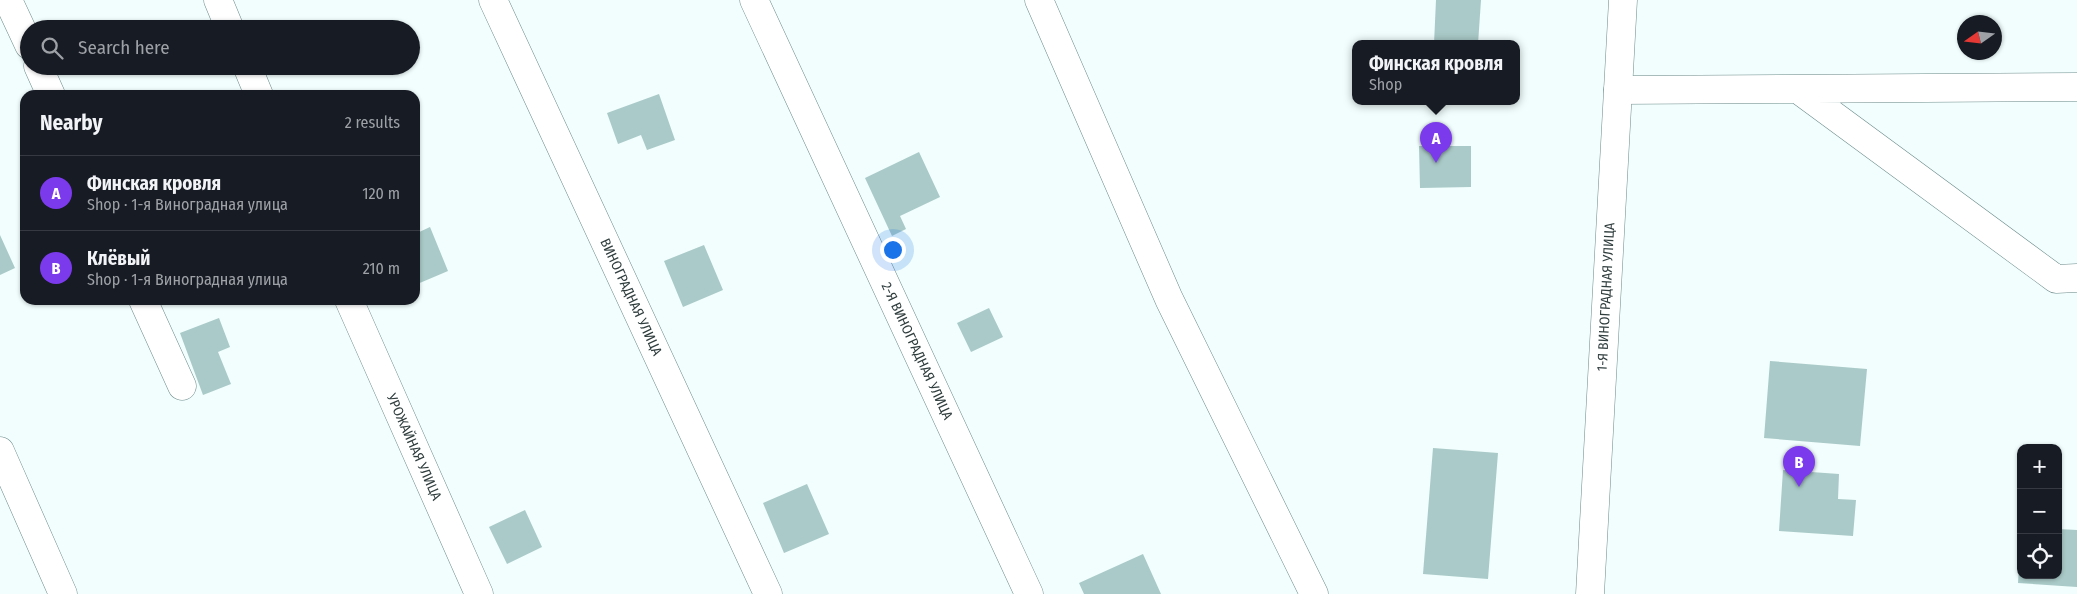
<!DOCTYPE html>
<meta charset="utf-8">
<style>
:root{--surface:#171b24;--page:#20242c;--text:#f1f3f6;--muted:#9ea1a6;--line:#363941;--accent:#7c3aed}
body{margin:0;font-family:"Fira Sans Condensed",sans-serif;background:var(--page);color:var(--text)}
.controls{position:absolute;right:15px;bottom:15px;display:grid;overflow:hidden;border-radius:10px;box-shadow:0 1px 4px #0004}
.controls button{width:45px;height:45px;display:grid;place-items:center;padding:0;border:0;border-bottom:1px solid var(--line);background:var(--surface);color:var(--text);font:25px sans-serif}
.compass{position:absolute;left:1957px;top:15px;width:45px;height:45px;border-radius:50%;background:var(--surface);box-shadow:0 1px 4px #0004;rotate:256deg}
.you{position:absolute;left:892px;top:249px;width:18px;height:18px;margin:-12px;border:4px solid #fff;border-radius:50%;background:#1a73e8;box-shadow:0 0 0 8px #1a73e833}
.badge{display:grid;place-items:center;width:32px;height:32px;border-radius:50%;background:var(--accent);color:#fff;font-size:16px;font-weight:700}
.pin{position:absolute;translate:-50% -41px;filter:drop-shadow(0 1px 2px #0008)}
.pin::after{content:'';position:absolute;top:26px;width:18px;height:15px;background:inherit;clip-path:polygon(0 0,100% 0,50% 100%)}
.popup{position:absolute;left:1352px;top:40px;width:168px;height:65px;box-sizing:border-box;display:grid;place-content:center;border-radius:10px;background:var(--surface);filter:drop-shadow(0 1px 4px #0005);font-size:16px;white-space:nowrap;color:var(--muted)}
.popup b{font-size:19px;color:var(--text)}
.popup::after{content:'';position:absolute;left:50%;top:100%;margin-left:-10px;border:10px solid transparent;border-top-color:var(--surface)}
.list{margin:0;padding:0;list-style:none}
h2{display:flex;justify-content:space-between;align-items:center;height:65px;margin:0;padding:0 20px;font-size:21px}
h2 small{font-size:16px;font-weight:400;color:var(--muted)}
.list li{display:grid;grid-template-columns:32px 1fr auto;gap:15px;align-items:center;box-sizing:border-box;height:75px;padding:0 20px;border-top:1px solid var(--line)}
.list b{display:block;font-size:19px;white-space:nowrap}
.list p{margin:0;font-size:16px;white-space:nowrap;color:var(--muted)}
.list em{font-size:16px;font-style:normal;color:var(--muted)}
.icon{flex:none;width:28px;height:28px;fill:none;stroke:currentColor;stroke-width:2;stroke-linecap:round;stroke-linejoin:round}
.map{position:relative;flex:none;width:2077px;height:594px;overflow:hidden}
.search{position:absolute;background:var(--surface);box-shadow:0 1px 4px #0004;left:20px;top:20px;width:400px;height:55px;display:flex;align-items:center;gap:12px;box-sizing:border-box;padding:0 18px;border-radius:28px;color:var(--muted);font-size:19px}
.panel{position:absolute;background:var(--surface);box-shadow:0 1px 4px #0004;left:20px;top:90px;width:400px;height:215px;border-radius:15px}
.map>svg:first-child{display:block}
.building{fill:#a9cac8}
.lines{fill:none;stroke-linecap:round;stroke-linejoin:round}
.minor-casing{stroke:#6c8a89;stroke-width:29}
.major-casing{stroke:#6c8a89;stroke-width:29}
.minor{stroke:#fff;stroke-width:28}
.major{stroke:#fff;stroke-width:28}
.labels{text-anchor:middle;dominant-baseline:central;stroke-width:4.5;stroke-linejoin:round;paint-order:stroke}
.street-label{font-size:14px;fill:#303d3d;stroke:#fff}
</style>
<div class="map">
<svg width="2077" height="594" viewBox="0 0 2077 594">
<rect width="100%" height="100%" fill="#f1fefd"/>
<path class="building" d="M1436,0H1481L1478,44H1434Z
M659,94L675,140L647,150L641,135L618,144L607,113Z
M1419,146H1471V187L1420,188Z
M919,152L940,197L900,216L906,229L892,236L865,178Z
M430,227L448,271L415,285V234Z
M0,235L15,268L0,275Z
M704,245L723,290L683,307L664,261Z
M989,308L1003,337L971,352L957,323Z
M219,318L230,347L218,352L231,384L203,395L180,333Z
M1770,361L1867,369L1860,446L1764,438Z
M1433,448L1498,453L1488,579L1423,574Z
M1783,470L1839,474L1838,499L1856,500L1853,536L1779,531Z
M807,484L829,534L784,553L763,503Z
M525,510L542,547L507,564L489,527Z
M2058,529L2077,530V587L2018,583L2019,565L2021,575H2058Z
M1143,554L1161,594H1084L1079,583Z"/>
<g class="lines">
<g class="minor-casing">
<path id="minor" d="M8,0L29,45
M218,0L230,29
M493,0L768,594
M754,0L1029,594
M1039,0L1169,299L1314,594
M38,66L51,95
M247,66L259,95
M1618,90L2077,87
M1799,90L2056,279L2077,278
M143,300L182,386
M349,300L479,594
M0,451L63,594"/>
</g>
<g class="major-casing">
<path id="major" d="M1590,594L1623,0"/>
</g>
<use href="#minor" class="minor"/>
<use href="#major" class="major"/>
</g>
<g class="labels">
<g class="street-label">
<text transform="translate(631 297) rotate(65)">ВИНОГРАДНАЯ УЛИЦА</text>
<text transform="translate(1606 297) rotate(-87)">1-Я ВИНОГРАДНАЯ УЛИЦА</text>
<text transform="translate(917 351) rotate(65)">2-Я ВИНОГРАДНАЯ УЛИЦА</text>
<text transform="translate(414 447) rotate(66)">УРОЖАЙНАЯ УЛИЦА</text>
</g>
</g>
</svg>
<div class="controls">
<button>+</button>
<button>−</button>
<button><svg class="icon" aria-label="locate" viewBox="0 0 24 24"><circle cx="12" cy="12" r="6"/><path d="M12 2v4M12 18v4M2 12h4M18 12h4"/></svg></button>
</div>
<svg class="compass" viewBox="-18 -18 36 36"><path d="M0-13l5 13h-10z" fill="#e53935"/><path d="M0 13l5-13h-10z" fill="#9ea1a6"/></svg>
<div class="you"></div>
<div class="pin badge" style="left:1436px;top:163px">A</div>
<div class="popup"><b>Финская кровля</b>Shop</div>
<div class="pin badge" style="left:1799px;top:487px">B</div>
<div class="search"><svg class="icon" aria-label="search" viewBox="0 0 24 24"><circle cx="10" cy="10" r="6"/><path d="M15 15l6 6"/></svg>Search here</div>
<section class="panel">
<h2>Nearby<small>2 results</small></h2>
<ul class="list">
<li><span class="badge">A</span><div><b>Финская кровля</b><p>Shop · 1-я Виноградная улица</p></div><em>120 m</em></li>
<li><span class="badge">B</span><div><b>Клёвый</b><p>Shop · 1-я Виноградная улица</p></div><em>210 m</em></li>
</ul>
</section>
</div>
